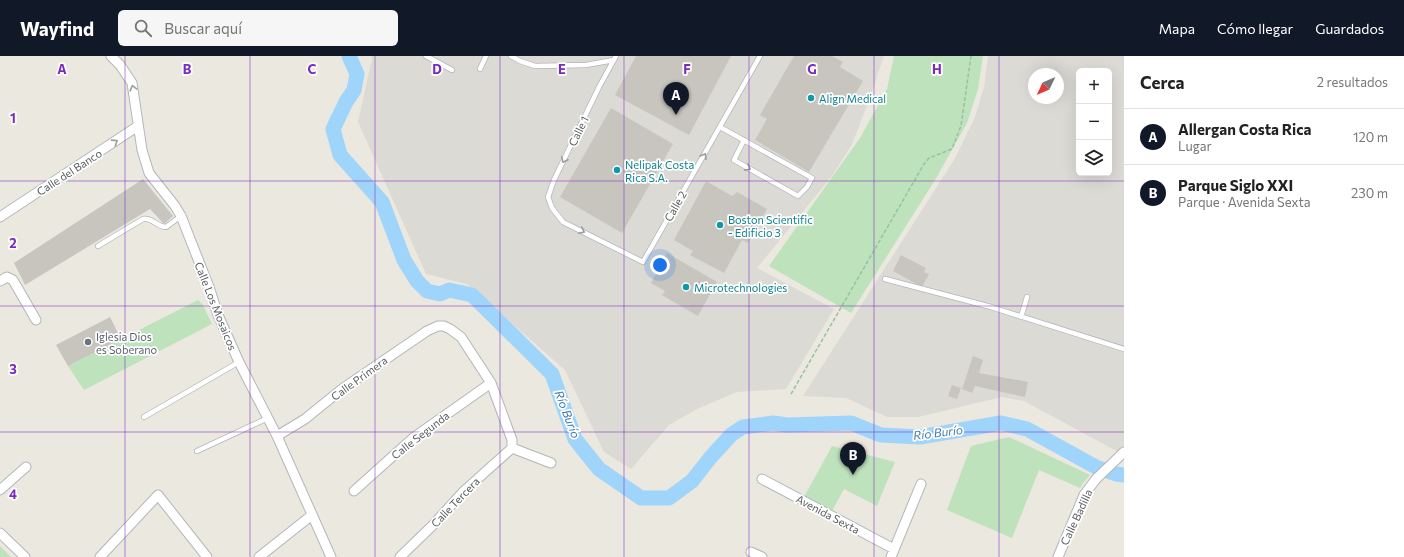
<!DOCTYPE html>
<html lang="es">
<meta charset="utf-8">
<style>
:root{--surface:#fff;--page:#f6f6f6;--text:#222;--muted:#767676;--line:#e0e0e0;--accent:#111827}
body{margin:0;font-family:Commissioner,sans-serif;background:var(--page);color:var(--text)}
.controls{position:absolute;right:12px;top:12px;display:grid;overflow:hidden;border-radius:6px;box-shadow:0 4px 16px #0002}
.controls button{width:36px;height:36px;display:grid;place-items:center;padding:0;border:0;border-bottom:1px solid var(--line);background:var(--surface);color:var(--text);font:20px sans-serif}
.compass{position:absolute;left:1028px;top:12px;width:36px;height:36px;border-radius:50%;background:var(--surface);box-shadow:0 4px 16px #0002;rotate:226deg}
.you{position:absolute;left:660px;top:209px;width:14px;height:14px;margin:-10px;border:3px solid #fff;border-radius:50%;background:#1a73e8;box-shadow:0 0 0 6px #1a73e833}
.badge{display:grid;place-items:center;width:26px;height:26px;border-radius:50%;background:var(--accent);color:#fff;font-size:13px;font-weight:700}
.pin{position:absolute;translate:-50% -33px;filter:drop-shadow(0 1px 2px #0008)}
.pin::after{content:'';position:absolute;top:21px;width:14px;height:12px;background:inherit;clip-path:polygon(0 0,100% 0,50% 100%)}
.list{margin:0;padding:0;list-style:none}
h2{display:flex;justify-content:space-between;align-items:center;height:52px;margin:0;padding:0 16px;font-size:17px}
h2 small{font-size:13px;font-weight:400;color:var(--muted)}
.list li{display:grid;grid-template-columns:26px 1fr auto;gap:12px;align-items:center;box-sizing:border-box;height:56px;padding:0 16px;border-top:1px solid var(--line)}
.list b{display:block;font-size:15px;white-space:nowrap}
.list p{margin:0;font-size:13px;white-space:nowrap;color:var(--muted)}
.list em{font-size:13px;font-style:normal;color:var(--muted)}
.icon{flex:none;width:22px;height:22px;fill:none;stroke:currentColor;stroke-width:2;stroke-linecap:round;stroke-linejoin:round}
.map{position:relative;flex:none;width:1124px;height:501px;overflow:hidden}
header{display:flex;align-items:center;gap:24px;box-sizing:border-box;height:56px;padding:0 20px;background:var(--accent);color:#fff}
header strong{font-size:19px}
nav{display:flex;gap:22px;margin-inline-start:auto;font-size:14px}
.search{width:280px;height:36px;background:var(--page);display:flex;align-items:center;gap:10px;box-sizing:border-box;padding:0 14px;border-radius:6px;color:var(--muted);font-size:15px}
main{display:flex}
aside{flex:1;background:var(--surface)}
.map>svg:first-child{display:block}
.industrial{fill:#dcdad4;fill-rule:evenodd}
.green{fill:#bde2bc}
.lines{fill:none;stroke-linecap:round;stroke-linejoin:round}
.river{stroke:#9fd4fb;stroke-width:15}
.building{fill:#c8c5bf}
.service-casing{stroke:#b2b6ba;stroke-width:6}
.minor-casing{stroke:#b2b6ba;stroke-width:11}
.path{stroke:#96c2a2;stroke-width:1.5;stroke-dasharray:4 2;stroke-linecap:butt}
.service{stroke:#fff;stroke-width:4.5}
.minor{stroke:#fff;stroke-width:9}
.oneway{stroke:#9b9da0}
.grid{fill:none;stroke:#7b2cbf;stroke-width:1;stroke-opacity:0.55}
.culture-dot{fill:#0f9aa8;stroke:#fff;stroke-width:1.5}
.worship-dot{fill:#6b7280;stroke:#fff;stroke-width:1.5}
.labels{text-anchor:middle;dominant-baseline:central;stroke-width:3.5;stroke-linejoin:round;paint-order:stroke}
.culture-label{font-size:11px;fill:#0d838f;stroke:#fff;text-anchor:start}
.street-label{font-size:11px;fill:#585c60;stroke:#fff}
.worship-label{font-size:11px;fill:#5b616d;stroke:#fff;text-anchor:start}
.water-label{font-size:12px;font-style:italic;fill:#417ab3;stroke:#fff}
.grid-label{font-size:13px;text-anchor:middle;font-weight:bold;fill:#7b2cbf;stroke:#fff;stroke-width:3.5;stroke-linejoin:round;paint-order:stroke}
</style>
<header>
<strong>Wayfind</strong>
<div class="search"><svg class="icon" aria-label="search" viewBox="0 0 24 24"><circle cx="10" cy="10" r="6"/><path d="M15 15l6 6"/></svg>Buscar aquí</div>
<nav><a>Mapa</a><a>Cómo llegar</a><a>Guardados</a></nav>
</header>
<main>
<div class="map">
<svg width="1124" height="501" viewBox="0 0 1124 501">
<rect width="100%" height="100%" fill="#ebe8df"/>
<path class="industrial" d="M371,0H884L868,47L852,88L832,120L757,212L834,253L786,333L737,336L695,354L669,369L631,413L604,396L565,314L467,228L426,218L358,66L372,3Z
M988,0H1124V399L1024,345L1002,341L918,361H887L846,342L803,340L954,104L975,61L984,31ZM1079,15H1109V117H1079ZM1034,18H1058V42H1034Z"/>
<path class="green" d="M894,0H983L978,33L967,67L935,124L851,257L769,210L860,82L887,33Z
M198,244L203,249L212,268L84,334L68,310Z
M1009,381L1090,419L1083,427L1080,432L1039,414L1012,482L947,454L971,390Z
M832,390L895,406L877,450L844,433L832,455L804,441Z
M0,490L11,501H0Z"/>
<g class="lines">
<path class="river" d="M349,0L357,18L354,34L346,46L333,73L340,99L382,146L404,204L417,225L427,235L440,238L449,234L472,239L552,318L575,383L599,413L641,442H669L692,425L710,402L732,378L743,371L773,367L787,369L851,367L881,379L920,381L1001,367L1027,373L1096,411L1116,418L1124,419"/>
</g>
<path class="building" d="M636,0H731L689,79L615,39Z
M794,0H832L843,6L840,11L863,25L809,116L755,84L767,63L760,59Z
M611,52L673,88L622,177L560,141Z
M143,123L173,160L164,168L150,153L25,229L14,207Z
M706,125L732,140L737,136L767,153L748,187L742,184L724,217L690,199L693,195L674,184Z
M667,197L717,226L698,260L662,239L665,235L651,227Z
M901,199L926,212L924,216L929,218L922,231L893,215Z
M110,261L121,283L68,310L56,289Z
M973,300L983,304L979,317L1028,326L1025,341L975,330L972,337L962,333Z
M952,329L961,332L957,343L948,340Z"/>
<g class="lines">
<g class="service-casing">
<path id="service" d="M426,0L452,14
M511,0L520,5L535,10L586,9L614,4
M616,0L599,31L554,124L548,141L552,152L563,166L643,206L760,0
M480,13L486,0
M720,71L812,122L807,131L798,140L734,104L744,84
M98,190L143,163C152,161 157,171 166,171L181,160
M885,223L991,251L1124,293
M1021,261L1027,241
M144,361L239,306
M197,395L268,362"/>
</g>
<g class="minor-casing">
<path id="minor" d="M111,0L120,9L132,27L142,94L149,117L175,150L181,160L209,231L218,259L239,306L277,380L331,501
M0,161L138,70
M0,225L7,221L13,224L36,264
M277,380L305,363L342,333L427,275L438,270H444L450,273L461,281L491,327L512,384V392
M512,392L551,407
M762,423L894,493
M0,434L26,411
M354,435L413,382L491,327
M0,477L25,501
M751,496L762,501
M100,501L158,439L207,501
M259,501L312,459
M400,501L433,469L464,435L512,392
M891,501L921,428
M1058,501L1084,439L1096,423L1124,396"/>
</g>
<path class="path" d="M791,338L924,108L929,102L952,93L961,70L971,0"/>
<use href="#service" class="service"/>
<use href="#minor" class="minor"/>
</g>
<defs><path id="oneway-chevron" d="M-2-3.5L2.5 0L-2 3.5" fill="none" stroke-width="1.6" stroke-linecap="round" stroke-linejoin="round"/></defs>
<g class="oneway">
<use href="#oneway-chevron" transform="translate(133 32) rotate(-105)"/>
<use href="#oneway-chevron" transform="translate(115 86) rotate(-33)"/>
<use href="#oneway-chevron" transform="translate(704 100) rotate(-60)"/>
<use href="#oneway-chevron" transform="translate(564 104) rotate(116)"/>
<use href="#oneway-chevron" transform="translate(748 112) rotate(29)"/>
<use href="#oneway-chevron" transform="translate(582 175) rotate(27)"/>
</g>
<path class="grid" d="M125,0V501M250,0V501M375,0V501M500,0V501M624,0V501M749,0V501M874,0V501M999,0V501M0,125H1124M0,250H1124M0,376H1124"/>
<g class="culture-dot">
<circle cx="811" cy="42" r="4"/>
<circle cx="617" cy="114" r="4"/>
<circle cx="720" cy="169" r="4"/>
<circle cx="686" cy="231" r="4"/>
</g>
<circle class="worship-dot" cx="88" cy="286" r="4"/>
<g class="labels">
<g class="culture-label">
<text x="819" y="42">Align Medical</text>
<text x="625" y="108">Nelipak Costa<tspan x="625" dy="13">Rica S.A.</tspan></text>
<text x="728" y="163">Boston Scientific<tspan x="728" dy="13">- Edificio 3</tspan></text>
<text x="694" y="231">Microtechnologies</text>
</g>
<g class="street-label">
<text transform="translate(578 75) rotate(-64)">Calle 1</text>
<text transform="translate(69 116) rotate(-33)">Calle del Banco</text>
<text transform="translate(675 150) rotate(-60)">Calle 2</text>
<text transform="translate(216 250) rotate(68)">Calle Los Mosaicos</text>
<text transform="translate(359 322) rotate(-36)">Calle Primera</text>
<text transform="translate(420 379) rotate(-38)">Calle Segunda</text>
<text transform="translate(455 446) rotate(-46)">Calle Tercera</text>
<text transform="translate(828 458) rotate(28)">Avenida Sexta</text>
<text transform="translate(1076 461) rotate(-65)">Calle Badilla</text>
</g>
<g class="worship-label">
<text x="96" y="280">Iglesia Dios<tspan x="96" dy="13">es Soberano</tspan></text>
</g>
<g class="water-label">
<text transform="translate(568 358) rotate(69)">Río Burío</text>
<text transform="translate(938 376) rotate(-7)">Río Burío</text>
</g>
</g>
<g class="grid-label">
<text x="62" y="18">A</text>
<text x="187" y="18">B</text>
<text x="312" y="18">C</text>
<text x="437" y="18">D</text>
<text x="562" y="18">E</text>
<text x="687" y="18">F</text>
<text x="812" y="18">G</text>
<text x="937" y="18">H</text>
<text x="13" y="67">1</text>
<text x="13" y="192">2</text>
<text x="13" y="318">3</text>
<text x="13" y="443">4</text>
</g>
</svg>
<div class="controls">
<button>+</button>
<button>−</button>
<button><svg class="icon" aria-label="layers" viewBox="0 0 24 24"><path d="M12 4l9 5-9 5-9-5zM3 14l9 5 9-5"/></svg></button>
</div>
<svg class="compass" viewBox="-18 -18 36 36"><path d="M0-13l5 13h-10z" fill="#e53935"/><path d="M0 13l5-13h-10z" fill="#767676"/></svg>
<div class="you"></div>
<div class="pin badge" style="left:676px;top:59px">A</div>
<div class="pin badge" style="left:853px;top:419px">B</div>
</div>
<aside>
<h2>Cerca<small>2 resultados</small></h2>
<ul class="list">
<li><span class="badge">A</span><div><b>Allergan Costa Rica</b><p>Lugar</p></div><em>120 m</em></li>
<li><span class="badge">B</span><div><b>Parque Siglo XXI</b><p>Parque · Avenida Sexta</p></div><em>230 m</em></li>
</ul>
</aside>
</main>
